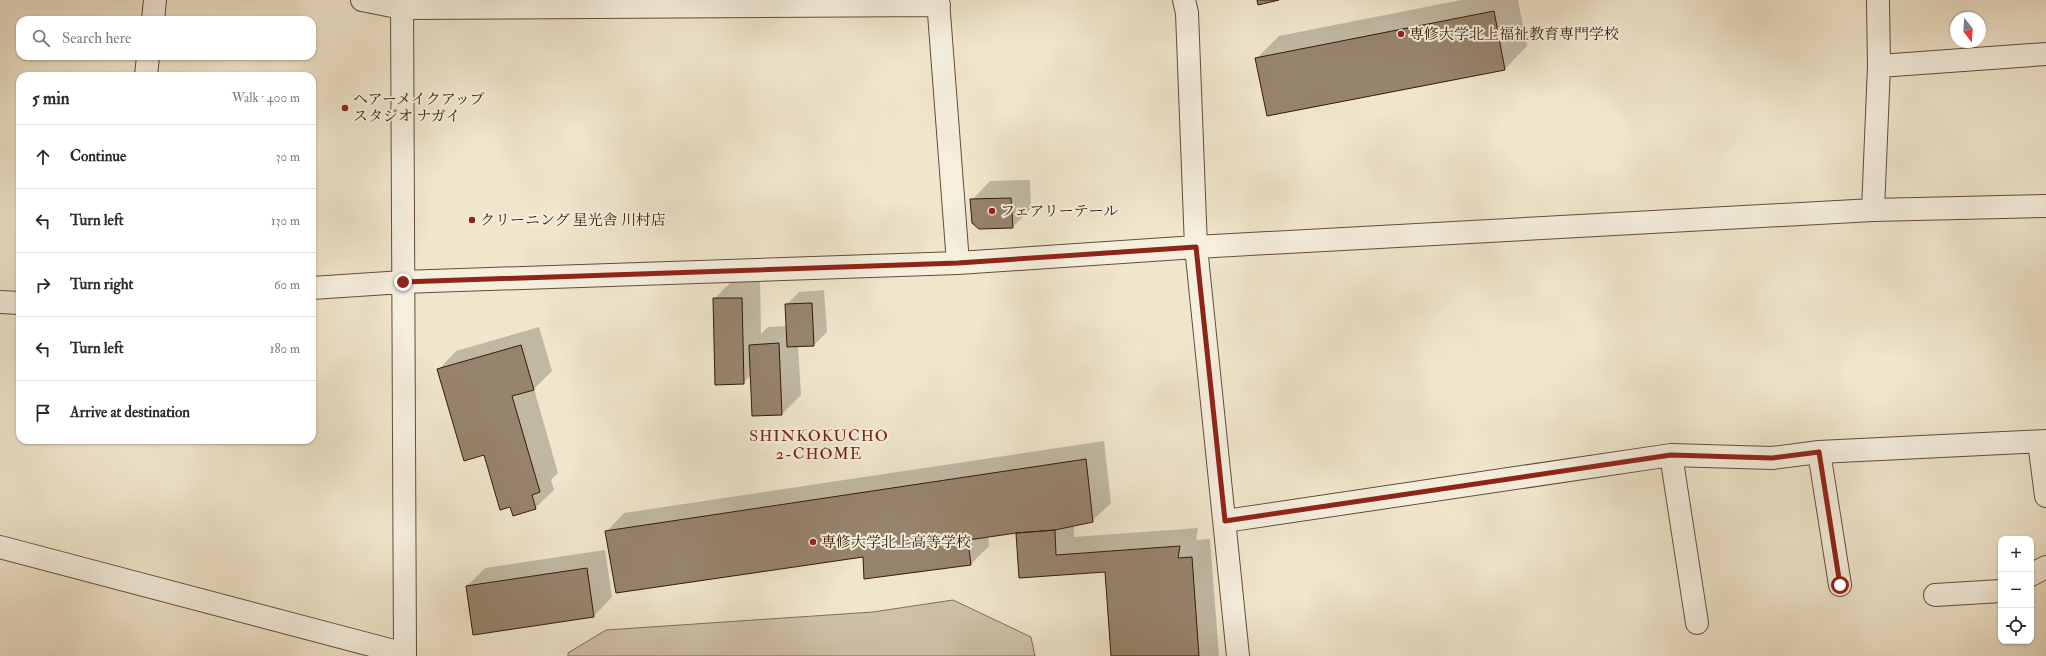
<!DOCTYPE html>
<meta charset="utf-8">
<style>
:root{--surface:#fff;--page:#f2f2f3;--text:#2b2b33;--muted:#7c7c81;--line:#e1e1e2}
body{margin:0;font-family:"IM FELL Double Pica","Noto Serif JP",serif;background:var(--page);color:var(--text)}
.controls{position:absolute;right:12px;bottom:12px;display:grid;overflow:hidden;border-radius:8px;box-shadow:0 1px 3px #0004}
.controls button{width:36px;height:36px;display:grid;place-items:center;padding:0;border:0;border-bottom:1px solid var(--line);background:var(--surface);color:var(--text);font:20px sans-serif}
.compass{position:absolute;left:1950px;top:12px;width:36px;height:36px;border-radius:50%;background:var(--surface);box-shadow:0 1px 3px #0004;rotate:163deg}
.stop{position:absolute;width:12px;height:12px;margin:-9px;border:3px solid #8f2418;border-radius:50%;background:#fff}
.stop.end{background:#8f2418;border-color:#fff;box-shadow:0 1px 4px #0008}
.list{margin:0;padding:0;list-style:none}
h2{display:flex;justify-content:space-between;align-items:center;height:52px;margin:0;padding:0 16px;font-size:17px}
h2 small{font-size:13px;font-weight:400;color:var(--muted)}
.list li{display:grid;grid-template-columns:26px 1fr auto;gap:12px;align-items:center;box-sizing:border-box;height:64px;padding:0 16px;border-top:1px solid var(--line)}
.list b{display:block;font-size:15px;white-space:nowrap}
.list em{font-size:13px;font-style:normal;color:var(--muted)}
.icon{flex:none;width:22px;height:22px;fill:none;stroke:currentColor;stroke-width:2;stroke-linecap:round;stroke-linejoin:round}
.map{position:relative;flex:none;width:2046px;height:656px;overflow:hidden}
.search{position:absolute;background:var(--surface);box-shadow:0 1px 3px #0004;left:16px;top:16px;width:300px;height:44px;display:flex;align-items:center;gap:10px;box-sizing:border-box;padding:0 14px;border-radius:12px;color:var(--muted);font-size:15px}
.panel{position:absolute;background:var(--surface);box-shadow:0 1px 3px #0004;left:16px;top:72px;width:300px;height:372px;border-radius:12px}
.map>svg:first-child{display:block}
.green{fill:#d0c3aa;stroke:#836e58}
.shadow{fill:#0003}
.building{fill:#97846d;stroke:#361906}
.lines{fill:none;stroke-linecap:round;stroke-linejoin:round}
.minor-casing{stroke:#644c38;stroke-width:24}
.minor{stroke:#f5efde;stroke-width:22}
.route{stroke:#8f2418;stroke-width:5}
.poi-dot{fill:#8f2418;stroke:#f5efde;stroke-width:1.5}
.labels{text-anchor:middle;dominant-baseline:central;stroke-width:4;stroke-linejoin:round;paint-order:stroke}
.poi-label{font-size:15px;fill:#361906;stroke:#f5efde;text-anchor:start}
.neighbourhood-label{font-size:16px;letter-spacing:1px;fill:#7a1f14;stroke:#f5efde}
</style>
<div class="map">
<svg width="2046" height="656" viewBox="0 0 2046 656">
<rect width="100%" height="100%" fill="#f0e6cc"/>
<filter id="stains"><feTurbulence type="fractalNoise" baseFrequency=".005" numOctaves="4"/><feColorMatrix values="0 0 0 0 .2 0 0 0 0 .09 0 0 0 0 .02 0 0 0 .5 -.17"/></filter>
<radialGradient id="worn" r=".72"><stop offset=".6" stop-color="#630" stop-opacity="0"/><stop offset="1" stop-color="#630" stop-opacity=".3"/></radialGradient>
<path class="green" d="M953,600L1031,637L1035,656H568V653L606,630L873,612Z"/>
<path class="shadow" d="M1461,0H1518L1527,46L1505,69L1268,115L1257,58L1279,36Z
M1030,180L1031,208L1013,227L972,200L990,181Z
M733,280H760L761,334L768,327L787,326L786,305L799,292L824,290L827,332L814,345H798L801,395L782,414L753,415L751,375L743,383L714,299Z
M539,327L552,371L534,389L558,473L551,480L554,490L535,508L510,506L485,454L438,370L456,351Z
M1104,441L1111,503L1092,521L1074,525V537L1198,528L1196,540L1210,539L1219,656H1112L1105,571L1020,577L1017,532L988,536L989,546L971,564L864,556L606,532L624,513Z
M605,550L612,597L594,616L474,634L467,586L485,568Z"/>
<path class="building" d="M1257,0H1279L1258,5Z
M1494,11L1505,70L1267,116L1255,58Z
M1011,198L1013,228L979,229L972,223L970,199Z
M713,298H742L744,384L715,385Z
M812,303L814,346L787,347L785,304Z
M779,343L782,415L752,416L749,345Z
M521,345L534,390L512,396L540,492L532,495L536,509L513,516L510,507L500,510L484,455L464,461L437,369Z
M1086,459L1093,522L1055,530L1016,533L968,540L971,565L864,579L863,557L616,593L605,531Z
M1055,530L1056,555L1180,546L1178,558L1192,557L1199,656H1111L1105,572L1019,578L1016,533Z
M587,568L594,617L473,635L466,586Z"/>
<g class="lines">
<g class="minor-casing">
<path id="minor" d="M362,0L402,8L939,5
M402,0L405,656
M938,0L958,263
M1184,0L1187,13L1196,247L1238,656
M153,20L155,0
M1879,66L2046,54
M146,76L148,56
M1873,210L1879,66L1878,0
M312,288L403,282L958,263L1196,247L1873,210L2046,206
M0,302L20,303
M2039,442L2046,496
M1819,452L1840,585
M1671,455L1697,623
M1225,521L1671,455L1772,458L1819,452L2046,441
M0,547L405,654
M2031,575L2046,567
M1935,595L2001,591"/>
</g>
<use href="#minor" class="minor"/>
</g>
<g class="lines">
<path class="route" d="M403,282L958,263L1196,247L1225,521L1671,455L1772,458L1819,452L1840,585"/>
</g>
<g class="poi-dot">
<circle cx="1401" cy="34" r="4"/>
<circle cx="345" cy="108" r="4"/>
<circle cx="992" cy="211" r="4"/>
<circle cx="472" cy="220" r="4"/>
<circle cx="813" cy="542" r="4"/>
</g>
<g class="labels">
<g class="poi-label">
<text x="1409" y="34">専修大学北上福祉教育専門学校</text>
<text x="353" y="99">ヘアーメイクアップ<tspan x="353" dy="17">スタジオ ナガイ</tspan></text>
<text x="1000" y="211">フェアリーテール</text>
<text x="480" y="220">クリーニング 星光舎 川村店</text>
<text x="821" y="542">専修大学北上高等学校</text>
</g>
<g class="neighbourhood-label">
<text x="819" y="436">SHINKOKUCHO<tspan x="819" dy="18">2-CHOME</tspan></text>
</g>
</g>
<rect width="100%" height="100%" filter="url(#stains)"/>
<rect width="100%" height="100%" fill="url(#worn)"/>
</svg>
<div class="controls">
<button>+</button>
<button>−</button>
<button><svg class="icon" aria-label="locate" viewBox="0 0 24 24"><circle cx="12" cy="12" r="6"/><path d="M12 2v4M12 18v4M2 12h4M18 12h4"/></svg></button>
</div>
<svg class="compass" viewBox="-18 -18 36 36"><path d="M0-13l5 13h-10z" fill="#e53935"/><path d="M0 13l5-13h-10z" fill="#7c7c81"/></svg>
<div class="stop" style="left:1840px;top:585px"></div>
<div class="stop end" style="left:403px;top:282px"></div>
<div class="search"><svg class="icon" aria-label="search" viewBox="0 0 24 24"><circle cx="10" cy="10" r="6"/><path d="M15 15l6 6"/></svg>Search here</div>
<section class="panel">
<h2>5 min<small>Walk · 400 m</small></h2>
<ul class="list">
<li><svg class="icon" aria-label="ahead" viewBox="0 0 24 24"><path d="M12 20V5M6 11l6-6 6 6"/></svg><div><b>Continue</b></div><em>30 m</em></li>
<li><svg class="icon" aria-label="left" viewBox="0 0 24 24"><path d="M17 20v-9H6M10 6l-5 5 5 5"/></svg><div><b>Turn left</b></div><em>130 m</em></li>
<li><svg class="icon" aria-label="right" viewBox="0 0 24 24"><path d="M7 20v-9h11M14 6l5 5-5 5"/></svg><div><b>Turn right</b></div><em>60 m</em></li>
<li><svg class="icon" aria-label="left" viewBox="0 0 24 24"><path d="M17 20v-9H6M10 6l-5 5 5 5"/></svg><div><b>Turn left</b></div><em>180 m</em></li>
<li><svg class="icon" aria-label="arrive" viewBox="0 0 24 24"><path d="M6 21V4h12l-3 4 3 4H6"/></svg><div><b>Arrive at destination</b></div></li>
</ul>
</section>
</div>
